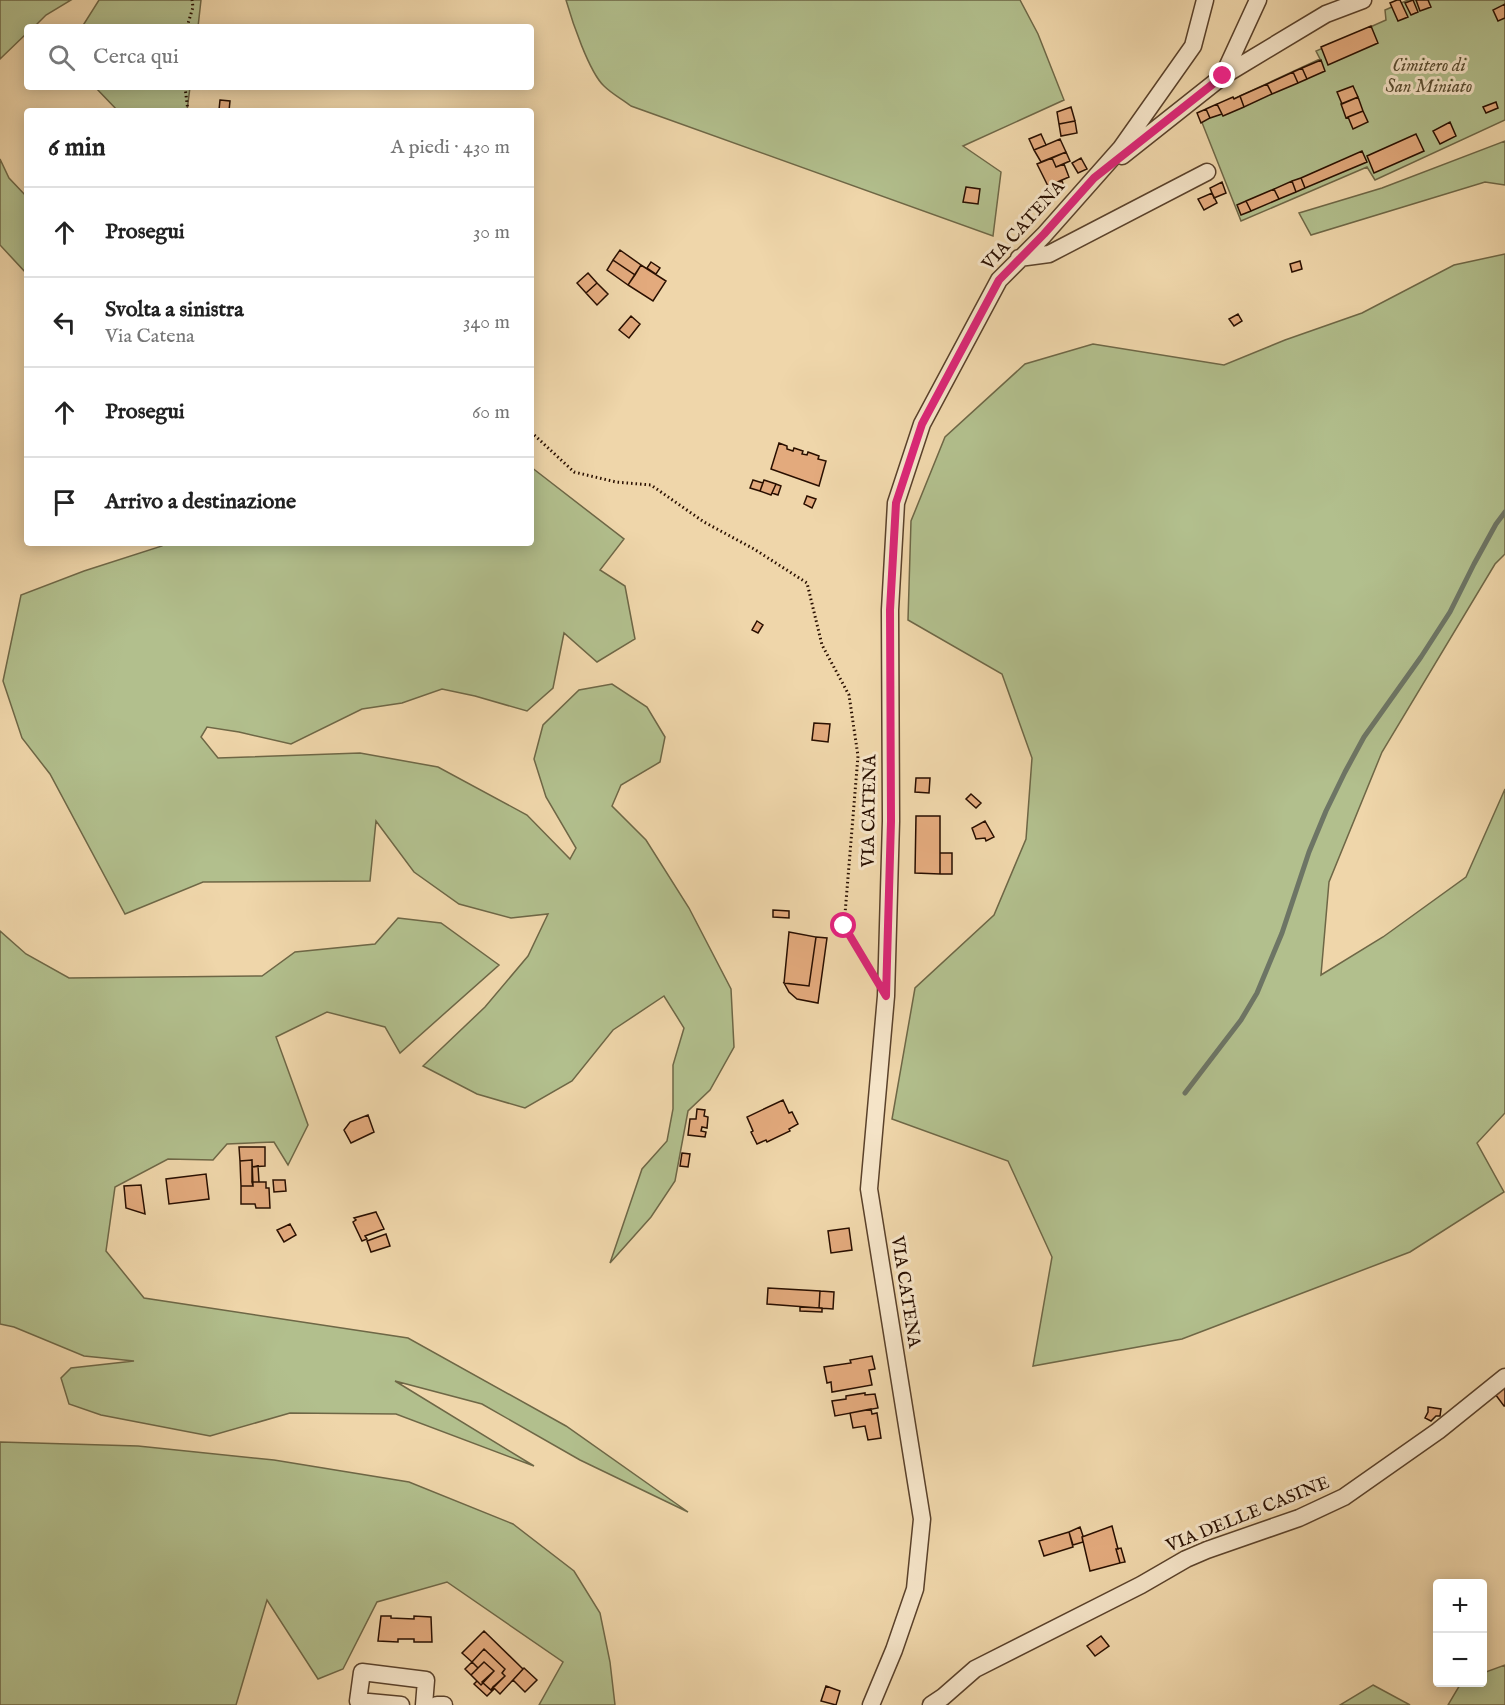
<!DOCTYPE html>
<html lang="it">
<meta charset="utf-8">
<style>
:root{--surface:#fff;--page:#f6f6f6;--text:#222;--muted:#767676;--line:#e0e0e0}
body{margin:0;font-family:"IM FELL English",serif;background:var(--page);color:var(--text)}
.controls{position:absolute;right:18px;bottom:18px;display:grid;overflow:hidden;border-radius:6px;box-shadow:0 3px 15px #0003}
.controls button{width:54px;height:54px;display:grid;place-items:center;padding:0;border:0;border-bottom:2px solid var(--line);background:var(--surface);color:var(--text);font:30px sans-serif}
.stop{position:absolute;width:18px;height:18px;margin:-14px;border:4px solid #db2777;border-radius:50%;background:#fff}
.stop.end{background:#db2777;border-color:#fff;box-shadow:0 2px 6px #0008}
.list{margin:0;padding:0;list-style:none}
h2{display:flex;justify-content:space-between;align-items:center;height:78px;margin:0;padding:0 24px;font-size:26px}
h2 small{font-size:20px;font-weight:400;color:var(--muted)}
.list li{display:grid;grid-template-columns:39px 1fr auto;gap:18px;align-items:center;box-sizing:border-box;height:90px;padding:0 24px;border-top:2px solid var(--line)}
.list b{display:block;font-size:22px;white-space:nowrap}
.list p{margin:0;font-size:20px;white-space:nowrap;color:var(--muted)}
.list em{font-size:20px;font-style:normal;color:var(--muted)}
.icon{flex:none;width:33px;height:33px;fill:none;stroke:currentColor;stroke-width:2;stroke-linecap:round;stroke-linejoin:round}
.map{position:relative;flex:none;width:1505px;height:1705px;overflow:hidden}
.search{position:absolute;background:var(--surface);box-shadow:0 3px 15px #0003;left:24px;top:24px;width:510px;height:66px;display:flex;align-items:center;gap:15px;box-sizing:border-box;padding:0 21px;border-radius:6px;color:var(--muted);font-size:22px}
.panel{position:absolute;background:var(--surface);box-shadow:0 3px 15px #0003;left:24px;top:108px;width:510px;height:438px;border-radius:6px}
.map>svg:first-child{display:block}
.green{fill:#b2bf8d;stroke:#6e6746;stroke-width:1.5}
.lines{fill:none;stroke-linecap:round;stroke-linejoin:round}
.stream{stroke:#6d7565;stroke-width:5}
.building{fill:#e3aa7d;stroke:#290f00;stroke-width:1.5}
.minor-casing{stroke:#5a412a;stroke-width:19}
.path{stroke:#290f00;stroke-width:3;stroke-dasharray:1.5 3;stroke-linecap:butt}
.minor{stroke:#f5e4c8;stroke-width:16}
.route{stroke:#db2777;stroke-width:8}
.labels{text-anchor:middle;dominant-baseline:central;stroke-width:6;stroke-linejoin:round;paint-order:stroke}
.park-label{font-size:18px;font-style:italic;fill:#594d31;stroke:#f5e4c8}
.street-label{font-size:18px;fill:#290f00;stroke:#f5e4c8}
</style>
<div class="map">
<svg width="1505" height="1705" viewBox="0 0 1505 1705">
<rect width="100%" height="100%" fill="#efd6aa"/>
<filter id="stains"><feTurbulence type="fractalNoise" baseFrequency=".00333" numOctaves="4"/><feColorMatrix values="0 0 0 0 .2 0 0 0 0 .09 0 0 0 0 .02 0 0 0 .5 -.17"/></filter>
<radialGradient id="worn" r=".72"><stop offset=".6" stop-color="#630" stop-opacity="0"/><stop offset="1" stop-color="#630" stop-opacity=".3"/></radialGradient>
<path class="green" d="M0,0H71L46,15L34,27H27V33L0,59Z
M99,0H201L198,27H82Z
M566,0H1020L1038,34L1064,100L963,146L1001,172L993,236L631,106C622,99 612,94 604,86C589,72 572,21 566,0Z
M1408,0H1505V120L1375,180L1367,167L1241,221L1199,115L1320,59L1316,51L1386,20L1385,10Z
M95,87H190L187,111H118Z
M1505,141V185L1485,182L1311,235L1299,213L1382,188Z
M0,159L9,178L27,197V274L0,245Z
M1505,254V554L1495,564L1382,752L1329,882L1321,975L1383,937L1466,877L1505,789V1113L1477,1143L1504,1192L1410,1252L1182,1339L1033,1366L1052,1257L1008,1161L892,1119L915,988L994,915L1026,839L1032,758L1002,674L908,620L911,521L945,437L1025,364L1093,344L1224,365L1285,340L1362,313L1454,265Z
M531,467L624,539L600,570L625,586L635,639L597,662L564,633L553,688L527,711L475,696L442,689L402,703L362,709L291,744L239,732L207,727L201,737L218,758L360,753L438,767L527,815L570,859L576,848L546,797L534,759L543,725L579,690L612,684L647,707L665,737L660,762L621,785L612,806L646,840L689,908L731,989L734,1047L710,1090L688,1111L675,1181L651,1217L610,1263L642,1169L667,1141L673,1109V1065L684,1028L664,996L613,1030L572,1081L525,1108L477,1094L423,1066L485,1007L528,956L548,914L511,918L459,904L414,872L376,821L370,881L203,882L125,914L50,774L22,738L3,681L21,595L84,571L162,546L163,543H531Z
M398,918L441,923L499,965L400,1053L385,1027L327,1012L276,1037L308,1125L288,1165L274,1142L227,1144L213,1160L168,1159L115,1187L106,1251L144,1298L408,1338L566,1426L688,1512L580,1460L482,1404L395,1381L534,1466L396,1414L290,1413L210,1436L101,1415L69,1404L61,1378L71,1368L134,1361L84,1356L14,1327L0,1324V931L26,954L69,978L262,976L295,952L375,944Z
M0,1442L138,1446L274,1460L409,1482L513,1524L574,1571L600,1613L610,1662L615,1705H539L563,1662L447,1582L377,1602L343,1669L318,1679L267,1600L236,1705H0Z
M1505,1665V1705H1448L1461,1683L1482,1682L1483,1673Z
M1373,1685L1410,1705H1340Z"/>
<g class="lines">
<path class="stream" d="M1185,1093L1241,1020L1257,993L1282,933L1309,852L1326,811L1345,772L1364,737L1421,657L1450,612L1474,564L1496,524L1505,512"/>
</g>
<path class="building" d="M1397,0H1400L1408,17L1398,21L1390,3Z
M1413,0L1418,12L1411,15L1405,3Z
M1416,0H1428L1431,7L1420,11Z
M1505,4V18L1498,21L1493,10Z
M1371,26L1378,43L1328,65L1321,47Z
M1321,60L1325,71L1307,79L1302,68Z
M1302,68L1307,79L1298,83L1293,72Z
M1293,72L1298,83L1272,94L1267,84Z
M1267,84L1272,94L1244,107L1240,96Z
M1353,86L1358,97L1342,104L1337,92Z
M1240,96L1244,107L1223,116L1217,104L1233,97L1234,99Z
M1358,97L1363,111L1346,118L1341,104Z
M220,100L230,101L229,111L219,110Z
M1496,102L1498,108L1486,113L1483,107Z
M1217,104L1222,114L1210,118L1206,109Z
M1071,107L1075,121L1059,124L1057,112Z
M1206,109L1210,118L1201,123L1197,113Z
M1363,111L1368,122L1353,129L1348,117Z
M1075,121L1077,133L1061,136L1059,124Z
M1450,122L1456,136L1440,144L1433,131Z
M1041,134L1046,145L1034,150L1029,139Z
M1416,134L1424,151L1374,173L1367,156Z
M1060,139L1066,152L1041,162L1034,150Z
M1362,151L1367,162L1305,188L1301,178Z
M1066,152L1070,161L1056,167L1052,158Z
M1052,158L1056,167L1064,164L1069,177L1048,186L1037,164Z
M1081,158L1087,169L1078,173L1072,163Z
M1301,178L1305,188L1296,192L1292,181Z
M1062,181L1064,186L1052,191L1049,186Z
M1292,181L1296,192L1279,199L1274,189Z
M1222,182L1226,193L1214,198L1210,188Z
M966,187L980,189L978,204L963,202Z
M1274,189L1279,199L1251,211L1246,201Z
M1212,193L1217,203L1204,210L1198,199Z
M1246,201L1251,211L1241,215L1237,205Z
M620,250L641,265L635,275L613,260Z
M613,260L635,275L628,285L607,270Z
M1300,261L1302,269L1292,272L1290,264Z
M651,262L660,268L656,274L647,268Z
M641,265L666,281L653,301L628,285Z
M588,273L597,283L586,293L577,283Z
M597,283L608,294L597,305L586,293Z
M1238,314L1242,321L1234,326L1229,319Z
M631,316L640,324L629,338L619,330Z
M779,443L787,446V449L793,451L794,448L803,451L802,454L807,455L808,452L819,456L818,459L826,461L819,486L771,469Z
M753,480L763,483L760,491L750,488Z
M764,480L776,484L771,495L760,491Z
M776,484L781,486L778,495L772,493Z
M807,496L816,499L812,508L804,504Z
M757,621L763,625L758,633L752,630Z
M814,723L830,724L828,742L812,740Z
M916,778H930L929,793L915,792Z
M971,794L981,803L976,808L966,799Z
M916,816H940V874L915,873Z
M985,821L994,837L986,841L985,838L976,839L972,828Z
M940,853H952V874H940Z
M773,910L789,911V918L773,917Z
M789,932L816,937L809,986L784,983Z
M816,937L827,938L818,1003L797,999L789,992L784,983L809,986Z
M783,1100L789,1113L792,1112L798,1124L789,1129L790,1131L767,1142L766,1140L757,1144L751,1132L753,1131L747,1117Z
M697,1109L705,1110L704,1116L708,1117L707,1128L702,1127L701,1131L706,1132L705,1137L688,1135L690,1119H696Z
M368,1115L374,1132L351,1143L344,1130L350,1122Z
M239,1147H265V1166L252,1167V1160L240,1161Z
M682,1153L690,1154L688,1167L680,1166Z
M252,1160L253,1186H241L240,1161Z
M258,1166L259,1182H252V1167Z
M206,1174L209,1199L169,1204L166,1179Z
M273,1180H285L286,1191L274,1192Z
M252,1182H266V1188H269L270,1208H256L255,1204H241V1186H253Z
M141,1185L145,1214L126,1208L124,1186Z
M376,1212L384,1229L365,1236L367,1239L362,1241L353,1222L356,1220L354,1218Z
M290,1224L296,1235L284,1242L277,1230Z
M849,1228L852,1250L831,1253L828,1231Z
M386,1234L390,1246L371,1252L367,1241Z
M768,1288L820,1291L819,1308L767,1304Z
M820,1291L834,1292L833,1309L819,1308Z
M800,1307L822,1308V1312L800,1311Z
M872,1356L875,1369L869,1370L872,1385L832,1392L831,1382L827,1383L824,1367L851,1363L850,1360Z
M1505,1380V1406H1504L1492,1390Z
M865,1393V1395L875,1394L878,1408L835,1416L832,1401L846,1399V1396Z
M1428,1407L1441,1409L1440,1416H1436L1431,1421L1425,1418L1428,1412Z
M871,1409L872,1414L877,1413L881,1438L868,1440L865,1426L853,1428L850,1413Z
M1112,1526L1118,1549H1116L1120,1563L1090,1571L1082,1537Z
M1080,1527L1083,1536L1082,1537L1083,1542L1073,1545L1069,1532Z
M1069,1532L1073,1547L1044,1556L1039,1541Z
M1121,1548L1125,1562L1120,1563L1116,1549Z
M381,1616H391V1618L414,1619V1616L431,1617L432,1642H414V1639H398V1642L378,1641Z
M484,1631L523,1669L500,1694L493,1687L505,1676L502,1673L505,1669L484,1649L472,1662L462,1653Z
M1101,1636L1109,1646L1095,1656L1087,1646Z
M484,1649L505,1669L502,1673L505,1676L491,1690L482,1682L494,1671L484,1662L478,1668L472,1662Z
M472,1662L478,1668L471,1675L465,1669Z
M484,1662L494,1671L481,1685L471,1675Z
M524,1668L537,1680L525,1692L513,1680Z
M477,1681L481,1685L483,1683L491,1690L493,1687L494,1689L487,1696L474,1684Z
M826,1686L840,1691L836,1705L821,1701Z"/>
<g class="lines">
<g class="minor-casing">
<path id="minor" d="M1223,76L1326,14L1363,0
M1122,156L1223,76L1258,0
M1019,258L1049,254L1207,172
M401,1705L358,1701L362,1672L426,1680L424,1705
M437,1705H444
M871,1705L894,1650L915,1589L922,1519L869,1189L886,996L891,821L890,610L896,503L922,424L999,280L1044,235L1121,148L1193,46L1205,0
M931,1705L943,1697L975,1669L1141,1585L1186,1559L1207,1550L1299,1518L1344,1497L1438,1431L1505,1377"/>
</g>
<path class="path" d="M187,27L193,7L192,0
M185,87L188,111
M531,432L574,472L616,482L651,485L704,522L754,549L807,583L822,645L849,695L858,756L844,926L869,969"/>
<use href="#minor" class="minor"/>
</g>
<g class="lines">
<path class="route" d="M844,926L886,996L891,821L890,610L896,503L922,424L999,280L1044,234L1094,178L1223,76"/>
</g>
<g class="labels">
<g class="park-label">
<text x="1429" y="66">Cimitero di<tspan x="1429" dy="21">San Miniato</tspan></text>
</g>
<g class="street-label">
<text transform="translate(1024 226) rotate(-48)">VIA CATENA</text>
<text transform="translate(870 811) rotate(-89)">VIA CATENA</text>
<text transform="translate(905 1292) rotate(81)">VIA CATENA</text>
<text transform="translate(1248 1515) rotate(-22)">VIA DELLE CASINE</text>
</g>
</g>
<rect width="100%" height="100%" filter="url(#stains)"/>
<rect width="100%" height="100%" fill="url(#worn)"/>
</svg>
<div class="controls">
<button>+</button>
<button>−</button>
</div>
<div class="stop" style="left:844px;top:926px"></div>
<div class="stop end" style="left:1223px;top:76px"></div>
<div class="search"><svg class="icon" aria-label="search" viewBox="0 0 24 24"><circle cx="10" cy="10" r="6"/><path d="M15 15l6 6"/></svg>Cerca qui</div>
<section class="panel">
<h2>6 min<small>A piedi · 430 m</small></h2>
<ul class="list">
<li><svg class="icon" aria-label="ahead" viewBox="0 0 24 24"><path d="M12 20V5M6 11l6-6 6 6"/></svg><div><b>Prosegui</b></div><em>30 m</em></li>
<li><svg class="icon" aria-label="left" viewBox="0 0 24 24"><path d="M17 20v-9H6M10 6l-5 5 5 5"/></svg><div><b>Svolta a sinistra</b><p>Via Catena</p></div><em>340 m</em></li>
<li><svg class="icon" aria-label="ahead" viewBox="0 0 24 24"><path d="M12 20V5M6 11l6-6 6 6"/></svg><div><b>Prosegui</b></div><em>60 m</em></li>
<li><svg class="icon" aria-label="arrive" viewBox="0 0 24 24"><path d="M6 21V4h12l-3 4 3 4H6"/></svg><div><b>Arrivo a destinazione</b></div></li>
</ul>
</section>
</div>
